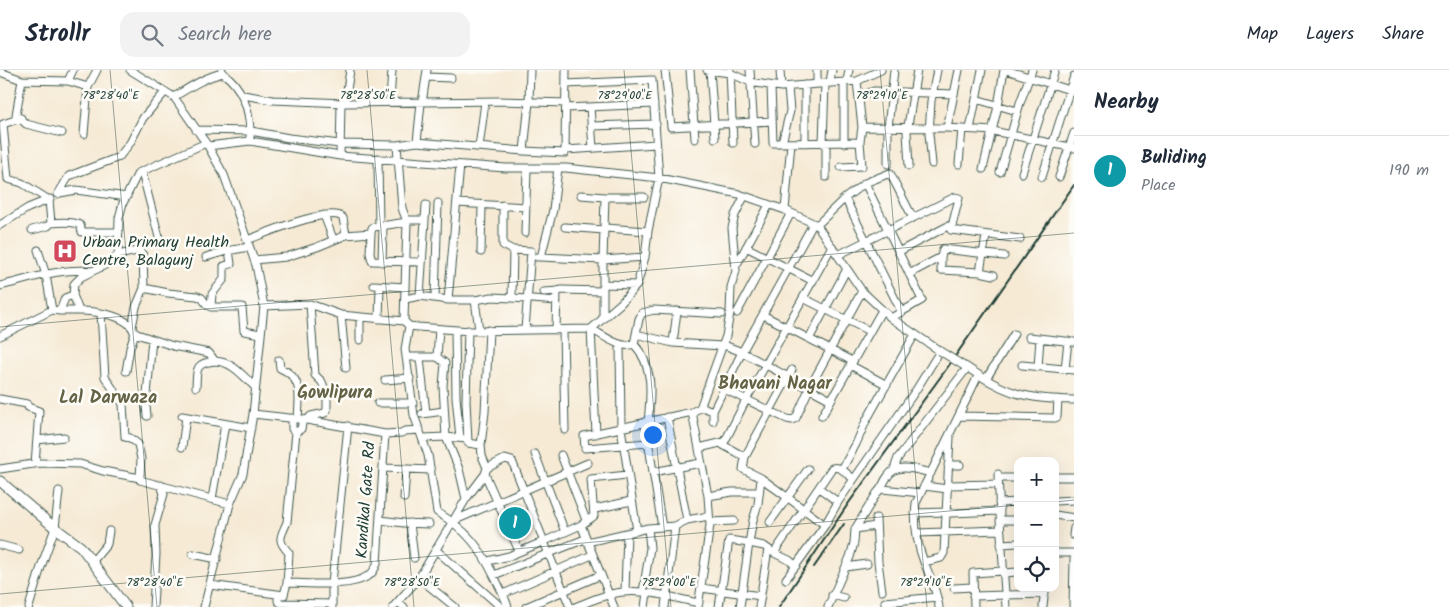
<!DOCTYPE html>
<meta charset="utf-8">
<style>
:root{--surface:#fff;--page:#f2f2f3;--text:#1f2937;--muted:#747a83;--line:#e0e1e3;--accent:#7c3aed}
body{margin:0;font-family:Kalam,sans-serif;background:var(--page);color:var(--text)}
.controls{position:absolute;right:15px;bottom:15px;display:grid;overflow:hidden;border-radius:10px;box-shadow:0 5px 20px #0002}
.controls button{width:45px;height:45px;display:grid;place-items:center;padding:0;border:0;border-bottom:1px solid var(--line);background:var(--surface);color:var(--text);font:25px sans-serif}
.you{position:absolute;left:652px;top:364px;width:18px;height:18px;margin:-12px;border:4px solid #fff;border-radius:50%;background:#1a73e8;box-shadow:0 0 0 8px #1a73e833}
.badge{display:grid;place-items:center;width:32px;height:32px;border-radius:50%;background:var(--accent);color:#fff;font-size:16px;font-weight:700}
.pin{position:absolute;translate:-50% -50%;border:2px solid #fff;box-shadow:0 1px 5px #0006}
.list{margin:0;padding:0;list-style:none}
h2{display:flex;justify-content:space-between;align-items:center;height:65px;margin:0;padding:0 20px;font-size:21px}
h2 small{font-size:16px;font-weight:400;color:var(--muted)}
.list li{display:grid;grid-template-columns:32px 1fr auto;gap:15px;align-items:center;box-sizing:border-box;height:70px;padding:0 20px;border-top:1px solid var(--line)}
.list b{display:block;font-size:19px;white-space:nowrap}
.list p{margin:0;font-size:16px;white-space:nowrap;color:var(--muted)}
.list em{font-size:16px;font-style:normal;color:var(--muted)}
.icon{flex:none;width:28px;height:28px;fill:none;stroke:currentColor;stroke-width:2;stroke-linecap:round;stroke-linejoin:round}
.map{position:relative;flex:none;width:1074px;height:537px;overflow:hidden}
header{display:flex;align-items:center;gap:30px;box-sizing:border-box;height:70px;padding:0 25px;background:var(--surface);border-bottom:1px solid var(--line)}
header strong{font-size:24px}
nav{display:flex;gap:28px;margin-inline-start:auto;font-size:18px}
.search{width:350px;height:45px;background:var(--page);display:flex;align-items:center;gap:12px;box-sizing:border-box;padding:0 18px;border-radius:15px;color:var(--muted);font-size:19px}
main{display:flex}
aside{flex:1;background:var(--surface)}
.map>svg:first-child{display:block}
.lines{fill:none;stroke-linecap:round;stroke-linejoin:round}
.minor-casing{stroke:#3f574c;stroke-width:9}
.major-casing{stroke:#3f574c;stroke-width:11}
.minor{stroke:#fff;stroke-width:7}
.major{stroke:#fff;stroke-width:9}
.rail{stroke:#1f3d34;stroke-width:2}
.minor-bridge-casing{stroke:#3f574c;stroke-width:9;stroke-linecap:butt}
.minor-bridge{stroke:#fff;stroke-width:7}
.ticks{fill:none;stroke:#1f3d34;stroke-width:1;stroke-opacity:0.45}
.labels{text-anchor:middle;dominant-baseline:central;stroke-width:5;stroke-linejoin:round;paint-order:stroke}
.poi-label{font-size:16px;fill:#1f3d34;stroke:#fdfcf7;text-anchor:start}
.street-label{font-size:16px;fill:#1f3d34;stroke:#fdfcf7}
.neighbourhood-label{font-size:18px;font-weight:bold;fill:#646346;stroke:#fdfcf7}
.ticks-label{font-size:12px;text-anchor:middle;fill:#1f3d34;stroke:#fdfcf7;stroke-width:5;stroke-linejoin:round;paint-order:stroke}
</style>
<header>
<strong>Strollr</strong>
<div class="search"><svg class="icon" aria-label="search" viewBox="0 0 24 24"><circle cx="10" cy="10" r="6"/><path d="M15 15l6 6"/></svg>Search here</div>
<nav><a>Map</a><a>Layers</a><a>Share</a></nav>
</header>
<main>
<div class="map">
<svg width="1074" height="537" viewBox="0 0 1074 537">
<rect width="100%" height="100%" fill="#fdfcf7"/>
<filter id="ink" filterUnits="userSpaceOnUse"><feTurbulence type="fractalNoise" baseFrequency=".02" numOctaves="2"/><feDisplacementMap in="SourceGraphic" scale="10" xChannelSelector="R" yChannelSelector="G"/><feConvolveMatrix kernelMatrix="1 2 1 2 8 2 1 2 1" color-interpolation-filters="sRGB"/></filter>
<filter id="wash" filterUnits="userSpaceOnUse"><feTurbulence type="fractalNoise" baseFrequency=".0096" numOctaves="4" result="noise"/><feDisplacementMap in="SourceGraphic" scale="20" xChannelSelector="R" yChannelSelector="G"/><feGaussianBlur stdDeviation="1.12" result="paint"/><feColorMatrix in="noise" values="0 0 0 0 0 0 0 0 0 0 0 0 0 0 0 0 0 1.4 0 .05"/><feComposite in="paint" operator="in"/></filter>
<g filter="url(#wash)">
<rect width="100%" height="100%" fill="#f6ead5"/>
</g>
<g filter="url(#ink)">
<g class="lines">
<g class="minor-casing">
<path id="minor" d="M130,0L174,27L208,76L224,105L256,195L264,236L253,344L243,404L230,434L204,537
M222,0L223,3C245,19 251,45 250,71
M665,0L671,57L772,51
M690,0L695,69
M707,0L730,3L750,12L781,17L857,11L881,0
M710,0L715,68
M730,0L733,73
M750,0L755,74
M780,0L781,17
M959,0L947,58L993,61L1074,78
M1006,0L1073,21
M0,2L22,10L68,11L88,17L97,0
M426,7L451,8
M22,10L16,45L26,54L62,63
M68,11L73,0
M847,11L849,0
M830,12L832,0
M844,12V73
M566,14L652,10L659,108L648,161L645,187
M817,14V0
M805,15V73
M771,16L773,73L860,72
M243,25L273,30L345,33L499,31L566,33
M174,27C190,17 205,7 223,3
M859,27L874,21L954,24
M976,29L1017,41
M390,31L392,0
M345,33L350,0
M422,33L427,0
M590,37L593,78
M566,38L654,34
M21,48L3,54L8,109L22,113L49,130L51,153
M591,56L656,54
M862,57L947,58
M970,59L982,0
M196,60L251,61L289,68L340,74L397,75L417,72L524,81L565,83L566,0
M84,64L88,17
M417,72L421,33
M782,73L790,41L788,17
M823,73L825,13
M208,76L250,71L340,86L506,98H566L659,108L739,124L785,140L817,155L862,221L891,248L940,281L916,320L838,432L825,455L786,509
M479,77L485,32
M566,80L656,74
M524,81L529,32L530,0
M340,86L341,32
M378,88L379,156
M888,94V58L894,0
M932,94L929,64L931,31L937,0
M959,94L962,59
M909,96L907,62L917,0
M841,97L862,96L860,72L862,57L857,11
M983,99L998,36L1004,0
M142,102L160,171
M1000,102L1020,33L1032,0
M1022,103L1055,0
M826,107V73
M1042,107L1074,6
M1059,107L1074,63
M865,113L922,230L891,248
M60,123L76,120L127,127
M58,124L69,106L119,87L130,73L143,48L165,22
M581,125L605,127H644
M845,128L901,241
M457,133L526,137
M503,135V175L513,180
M785,140L791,73
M324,145L333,169
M406,150H424
M0,155L28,138L50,129
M817,155L845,128L865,113L890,103L913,148
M565,157L604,160
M605,158L648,161
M32,160L48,156L51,153C60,152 72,151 80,155L82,162H119
M371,163L372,158L374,157L407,152
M525,163L527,99
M346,165L371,163L370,183L372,191L422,192
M986,166L980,202L941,200V187L943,179L1004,186
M247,170C264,164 331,135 343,148L346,165L317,177L286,187L254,190
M746,177L813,211
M38,180L46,205L52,240
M481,182L482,135
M898,182L948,156L951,160L1020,169
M118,185L137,181H140L143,185L144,218L136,237L132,257
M838,185L955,127L959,128L951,160
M206,187L227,181L249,177
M537,187H541L553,140L558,98
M541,187L603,190L605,127
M382,192L383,156
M737,194L769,135
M980,202L994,205
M909,204L941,187
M603,214L637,215
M374,215L405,217
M0,216C30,209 62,197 93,201
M144,218L168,223L197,226L202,228L207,235L211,237H242L244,261L261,264
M544,222L559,221
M73,225L79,241C94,241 129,245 134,262L137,264L173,276L209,283L215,291C233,292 242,305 255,317
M420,226L426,135
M435,228L438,133
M512,228L527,229
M803,228L869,261
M405,229L420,226L448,230H475L492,227L512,228L513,180L531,181L525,260
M532,229L557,231
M448,230L460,95
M475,230L479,260
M264,236L310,234L341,245L404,251L407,152L402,138L397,75
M211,237L212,224L224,209V196L231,194L229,180
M60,241H79
M737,243L791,143
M101,244L105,307L123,334L125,367L130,368L138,374L141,389L140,408
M341,245L346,298
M763,245L852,291
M379,249L380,216
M404,251L409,256L418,257L470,261L591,259L621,233L637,215L645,187L603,190V248
M409,256L405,279L414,345L428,385L437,442C467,460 480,477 495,508C500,518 505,527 508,537
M455,260L456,327L460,368
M468,260L466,331L468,372
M556,260L557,221L562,220L603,221
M563,260L565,360
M636,264L673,273L722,276
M0,266L52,240L60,241L65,228L73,225L74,214L81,207L105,195L118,185L119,148L123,133L138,103L206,73
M1029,267L1074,272
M809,269L847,199
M360,270V247
M673,273L677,241
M620,274L621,358L637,461
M634,274C654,296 651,324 648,352
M724,275L742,282L831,330
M407,287H437L445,293L443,316L446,367L459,399L466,429
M437,287L439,259
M420,288L426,343
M279,290L280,298C304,308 299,327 298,349
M850,295L887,315
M1022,295L1074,300
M965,296C1006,324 1025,329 1074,330
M1038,297L1040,268
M1065,299L1068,271
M792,300L745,387L723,375L746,330L832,176
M126,301L130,278L135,263
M986,309L1014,264
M385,310L410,308
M196,317C197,300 194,293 215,291
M724,319L787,349L792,350L796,348L809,319L862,221
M0,329L27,334L28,337L39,341L35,394
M378,333H413
M700,338H705L713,341L742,282L813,154
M713,341V351
M692,342L708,426L710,455L698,537
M253,344L307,350L385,364L401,363L405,361L420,360
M422,344L444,341
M147,346L146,336L152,269
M182,346L251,358
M822,346L882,240
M959,346L1055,348L1057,347L1058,329
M667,347L687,450
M292,348V359L296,362L301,359L303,349
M307,350L311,346L325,343L327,340V325L322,312L315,305L310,234
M645,352L662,457
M596,364L591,259C603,265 621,280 634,274L639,249L642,243L654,240L722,244
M37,370L64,367
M648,373L585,378L584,366L692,342L700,338L726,266L730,243L731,217L736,201L732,158L735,145L744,127
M481,375L485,342L489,260
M182,377L186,347
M699,378L724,372
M535,384L565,462
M561,385L586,450
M745,387L743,399L761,408L825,455
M948,395H960
M384,398L431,400
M487,398L505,389L512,391L570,537
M0,399L40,393L80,394L103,401L140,408V410L230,434
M842,399L856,374L866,351L915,264
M894,399L898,388L967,298
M653,402L701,393
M485,404L519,481
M998,404L1000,446
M1055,407H1074
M761,408L758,434L753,450L749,473L764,476L774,483
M998,408H1018
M948,415L998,414
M924,416L948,419
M819,418L838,432
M882,419L921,423
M708,426L732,422H759
M404,428L406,399
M212,429L225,354
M1055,431L1074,430
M999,433L1018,432
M595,439L631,431
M915,443L946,442
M951,443L1000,441
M1055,445L1074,448
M876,448L878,492L882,521
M380,450L404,453L429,454
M453,451L588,393
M710,452L734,451
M770,452L808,399
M410,453L414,488
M581,455L614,537
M855,459L876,456
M917,463L1000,460
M1073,465L1074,458
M587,472L648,458L675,456L687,450L709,446
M1001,474L1018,473
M0,475L19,480
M436,480L501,537
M1055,483H1074
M193,484L217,489
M488,491L509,486L545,471L581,455L594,446L591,409L627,405
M92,492L107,474L109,461
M924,492L941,488L944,483L950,367
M796,496L789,490L774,483L832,398C841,395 846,404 854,409
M846,497L867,494
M1003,503L1018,502
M494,505L585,469
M419,508L455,537
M287,513L289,483C276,469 281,467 287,452L296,362
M210,515L284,525L287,513C308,513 350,518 368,506C373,504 375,498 377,494L385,364
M701,518L761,526
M954,518L972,517
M625,521L627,463
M643,522L650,478L648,458
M503,524L592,485
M278,525V531L281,533L332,534
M832,525L844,528
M973,526L1045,524
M398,532L404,537
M29,537L41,497L55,458L59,421
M153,537L156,484L155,455L164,424L161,415
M332,537V513L348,356
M393,537L419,508L466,429L485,404L487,398L482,386L481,375L468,373L467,369L446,367L423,368
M526,537L601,505
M575,537C591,531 607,523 624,522C645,519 678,529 699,533
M645,537L647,523
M665,537L675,456
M719,537L729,470L749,473L740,537
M759,537L768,479
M828,537L850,487L854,473L855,459L877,423C883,418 883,412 888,406C897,392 917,400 931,403
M885,537V532L937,527
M939,537C937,521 930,507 924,492C917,474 914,452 916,433L978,306
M974,537L973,503L1003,501
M1006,537L1000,450H1018
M1043,537L1045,518
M1073,537L1074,489"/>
</g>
<g class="major-casing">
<path id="major" d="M0,411L55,458L81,477L126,537"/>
</g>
<use href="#minor" class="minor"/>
<use href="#major" class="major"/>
<path class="rail" d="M814,497L844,454
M779,537L848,434L947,298L1074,115"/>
<g class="minor-bridge-casing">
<path id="minor-bridge" d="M940,281L964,296"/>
</g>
<use href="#minor-bridge" class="minor-bridge"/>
</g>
</g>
<path class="ticks" d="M110,0L157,537M367,0L414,537M624,0L671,537M880,0L927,537M0,257L1074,163M1055,432L1074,430M0,524L1018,435"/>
<defs>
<g id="hospital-square" transform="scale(1.25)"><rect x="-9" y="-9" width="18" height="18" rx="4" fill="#d1495b" stroke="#fdfcf7"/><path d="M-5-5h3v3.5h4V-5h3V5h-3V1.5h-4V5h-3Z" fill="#fff"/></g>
</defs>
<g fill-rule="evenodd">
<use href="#hospital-square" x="65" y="181"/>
</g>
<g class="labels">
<g class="poi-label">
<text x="82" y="172">Urban Primary Health<tspan x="82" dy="18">Centre, Balagunj</tspan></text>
</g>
<g class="street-label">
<text transform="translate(366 430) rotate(-86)">Kandikal Gate Rd</text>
</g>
<g class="neighbourhood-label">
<text x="775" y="314">Bhavani Nagar</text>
<text x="335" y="323">Gowlipura</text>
<text x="108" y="328">Lal Darwaza</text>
</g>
</g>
<g class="ticks-label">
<text x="111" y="29">78°28'40"E</text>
<text x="368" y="29">78°28'50"E</text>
<text x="625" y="29">78°29'00"E</text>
<text x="882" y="29">78°29'10"E</text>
<text x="155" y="516">78°28'40"E</text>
<text x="412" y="516">78°28'50"E</text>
<text x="669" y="516">78°29'00"E</text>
<text x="926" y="516">78°29'10"E</text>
</g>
</svg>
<div class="controls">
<button>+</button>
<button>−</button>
<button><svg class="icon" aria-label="locate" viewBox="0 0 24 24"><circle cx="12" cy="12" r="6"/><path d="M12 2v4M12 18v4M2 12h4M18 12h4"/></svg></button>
</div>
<div class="you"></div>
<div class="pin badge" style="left:515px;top:453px;background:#0f9aa8">1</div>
</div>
<aside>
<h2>Nearby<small></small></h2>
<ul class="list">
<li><span class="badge" style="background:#0f9aa8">1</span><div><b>Buliding</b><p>Place</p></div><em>190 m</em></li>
</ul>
</aside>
</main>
